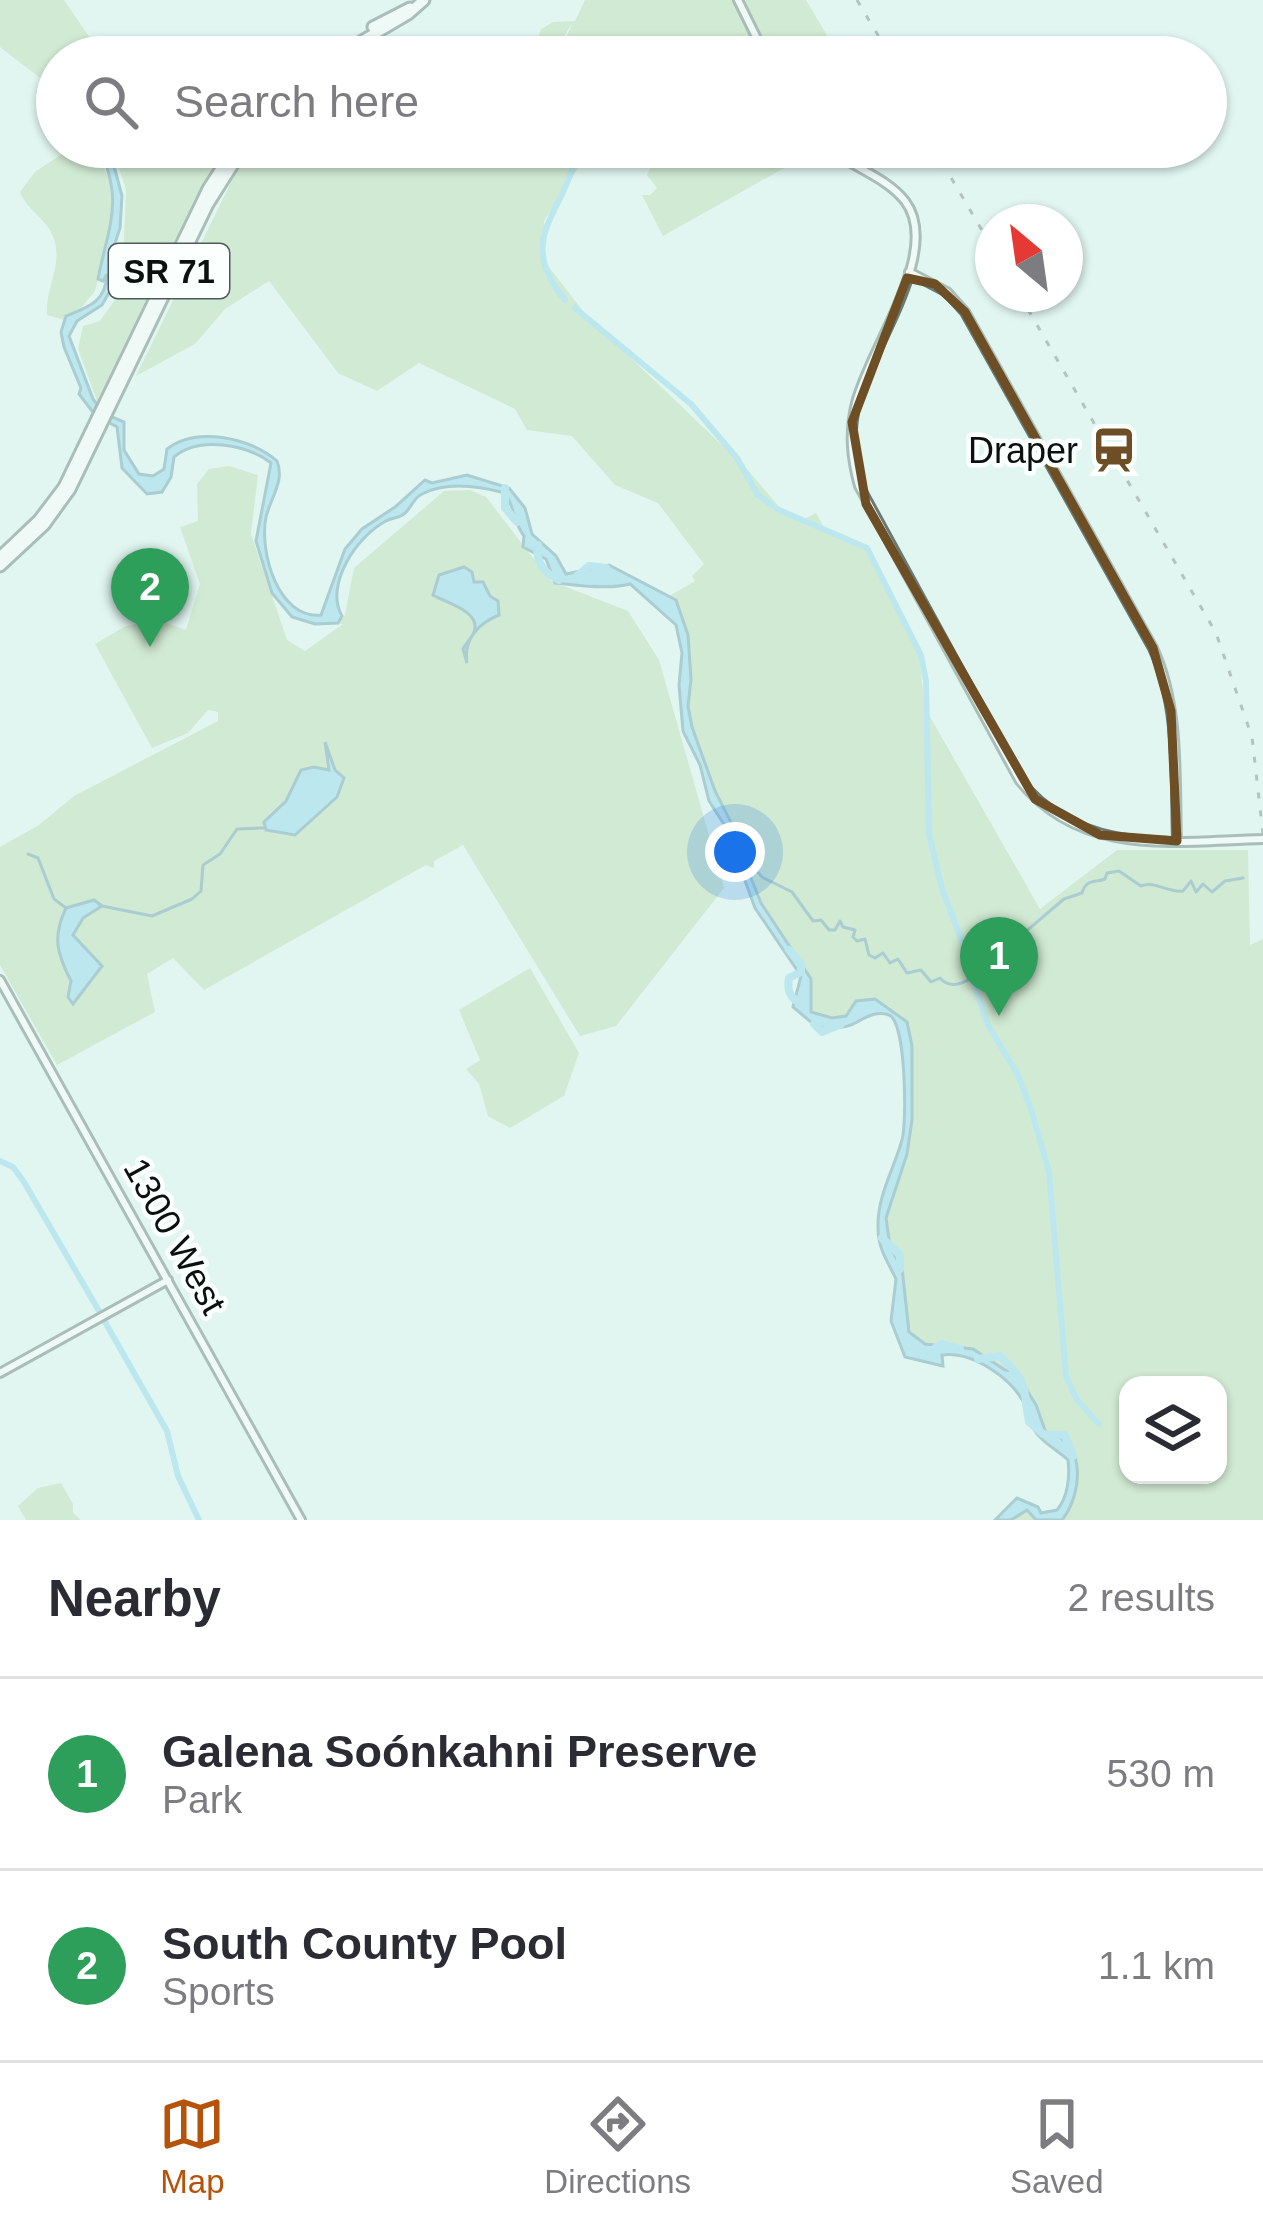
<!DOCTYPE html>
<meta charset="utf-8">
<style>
:root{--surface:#fff;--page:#f7f7f7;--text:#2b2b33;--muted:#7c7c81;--line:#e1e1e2;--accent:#b45309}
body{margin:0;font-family:Arial,sans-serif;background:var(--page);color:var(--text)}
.controls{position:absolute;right:36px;bottom:36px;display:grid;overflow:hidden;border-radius:24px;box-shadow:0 3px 9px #0004}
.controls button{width:108px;height:108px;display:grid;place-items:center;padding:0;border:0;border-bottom:3px solid var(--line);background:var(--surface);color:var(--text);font:60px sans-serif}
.compass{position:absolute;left:975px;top:204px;width:108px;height:108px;border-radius:50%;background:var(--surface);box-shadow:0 3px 9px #0004;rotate:331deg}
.you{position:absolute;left:735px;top:852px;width:42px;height:42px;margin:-30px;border:9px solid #fff;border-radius:50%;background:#1a73e8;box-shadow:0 0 0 18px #1a73e833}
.badge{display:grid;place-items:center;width:78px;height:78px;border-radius:50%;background:var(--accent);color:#fff;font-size:39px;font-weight:700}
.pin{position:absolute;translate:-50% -99px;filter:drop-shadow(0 3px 6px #0008)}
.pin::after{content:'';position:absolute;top:63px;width:42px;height:36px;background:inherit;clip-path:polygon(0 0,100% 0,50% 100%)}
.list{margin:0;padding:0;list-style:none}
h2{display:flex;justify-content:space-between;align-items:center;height:156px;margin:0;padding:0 48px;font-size:51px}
h2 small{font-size:39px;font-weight:400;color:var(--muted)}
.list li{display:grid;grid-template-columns:78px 1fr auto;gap:36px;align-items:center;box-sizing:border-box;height:192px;padding:0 48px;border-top:3px solid var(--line)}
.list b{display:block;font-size:45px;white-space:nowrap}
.list p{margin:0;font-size:39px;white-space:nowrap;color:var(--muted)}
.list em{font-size:39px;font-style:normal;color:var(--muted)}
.icon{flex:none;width:66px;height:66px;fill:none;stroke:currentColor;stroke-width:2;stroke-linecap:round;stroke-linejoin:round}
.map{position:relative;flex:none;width:1263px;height:1520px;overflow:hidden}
.search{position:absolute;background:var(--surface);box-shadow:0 3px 9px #0004;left:36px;right:36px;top:36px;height:132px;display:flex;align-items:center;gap:30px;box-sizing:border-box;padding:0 42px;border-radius:66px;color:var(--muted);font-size:45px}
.sheet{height:540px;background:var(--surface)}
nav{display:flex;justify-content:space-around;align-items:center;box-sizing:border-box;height:168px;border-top:3px solid var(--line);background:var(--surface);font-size:33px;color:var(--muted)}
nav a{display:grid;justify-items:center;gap:6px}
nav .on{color:var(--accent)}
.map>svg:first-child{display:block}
.green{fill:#bddbaf;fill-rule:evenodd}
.water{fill:#8fd6ee;stroke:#679bab;stroke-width:3}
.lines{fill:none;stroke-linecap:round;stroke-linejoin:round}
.stream{stroke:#679bab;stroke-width:3}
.canal{stroke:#8fd6ee;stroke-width:6}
.river{stroke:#8fd6ee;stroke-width:8}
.minor-casing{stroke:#677a75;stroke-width:12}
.major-casing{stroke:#677a75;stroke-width:15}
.minor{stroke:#fff;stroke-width:6}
.major{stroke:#fff;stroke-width:9}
.rail{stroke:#7a8884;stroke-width:3;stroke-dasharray:6 12;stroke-linecap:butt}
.marked{fill:none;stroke:#6e4e24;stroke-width:9;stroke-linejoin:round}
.labels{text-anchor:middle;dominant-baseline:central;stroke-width:9;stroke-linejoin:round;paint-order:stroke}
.shield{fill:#fbfffe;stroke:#525857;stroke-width:3}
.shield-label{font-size:33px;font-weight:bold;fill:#0a110f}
.poi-label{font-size:36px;fill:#0a110f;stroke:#fbfffe;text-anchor:end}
.street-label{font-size:36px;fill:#0a110f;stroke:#fbfffe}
</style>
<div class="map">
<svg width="1263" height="1520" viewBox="0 0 1263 1520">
<rect width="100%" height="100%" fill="#e1f6f0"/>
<path class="green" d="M0,0H64L103,57H57V91L0,47Z
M585,0H806L840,57H564V42L573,22L563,38L555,42L553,57H481L488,52L514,56L533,52L541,29L553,22L575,21Z
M72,147H93L110,180L112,223L95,291L77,313L64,320L47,315C45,287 63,266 54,239C48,219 26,210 20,192L35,172Z
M112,147H225L195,198L97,401L78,349L83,326L100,321L122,290L126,190Z
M253,147H582L584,159L544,221L545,262L586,315L747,469L781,509L804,519L816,513L825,529L863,546L918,647L925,708L1040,909L1117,850H1248L1250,945L1263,939V1520H1006L1029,1505L1043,1519L1065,1509L1070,1493L1068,1443L1046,1434L998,1364L952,1346L907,1341L900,1279L885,1241L884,1209L907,1149L908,1030L888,1006L844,1020L813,1017L805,1007L802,964L760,907L693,737L684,703V625L669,596L695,581L692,576L704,564L658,503L615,485L572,436L527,430L515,409L419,363L377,391L338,373L269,281L225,309L195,344L136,376L242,160ZM1128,1385H1218V1475H1128Z
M659,147H801L784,160L786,167L663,236L642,195H650L657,188L647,175Z
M229,466L258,475L251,534L287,640L305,651L343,624L338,623L345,615L354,568L444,491L470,490L486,497L551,581L628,611L659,660L724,888L616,1026L580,1036L463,845L434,861V868L426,865L204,990L173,958L147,974L155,1012L57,1065L0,965V847L39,825L74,796L218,721V712L208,710L188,733L152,748L95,644L124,627L154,619L186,630L200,584L180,527L198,521L197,484L209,469Z
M530,968L579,1053L564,1096L510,1128L488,1116L479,1084L466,1069L480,1060L459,1010Z
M61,1483L73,1504V1513L81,1520H26L18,1506L38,1488Z"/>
<path class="water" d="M99,147H109L122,196L120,228L111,255L115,282L102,305L77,321L69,336L93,399L105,414L124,422V450L139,474L153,476L164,469L167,449C197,426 251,438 277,461C285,481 271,497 266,517C259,552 278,619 321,615L345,549L362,529L395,507L425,480L432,483L467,475L509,488L525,508L532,534L556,556L566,574L609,565L676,600L688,635L691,679L688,706L692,727L715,791L748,856L747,868L761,903L811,979V1012L832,1018L846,1016L856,1001L875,999L907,1022L912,1046V1120L907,1154L886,1218L890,1247L902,1268L909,1332L925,1344L973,1349L1005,1370L1015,1371L1036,1405L1046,1433C1088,1439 1082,1495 1062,1520H1036L1027,1510L1011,1520H995L1017,1498L1038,1507L1041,1513L1057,1510C1068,1497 1070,1477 1068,1460C1056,1449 1041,1442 1033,1428C1025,1415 1033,1424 1027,1410C1016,1380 973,1351 942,1355L943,1366L905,1357L891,1321L896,1279C888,1262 878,1249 878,1228C877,1196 894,1169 902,1140C907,1122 906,1021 889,1015C876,1010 865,1018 855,1023C845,1029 829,1028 818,1028L793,1007L801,976L755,908L725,826L709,801L700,765L683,731L679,685L682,653L676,625L630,584C606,590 579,585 555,583L546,559L523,547L524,536C513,522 515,508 505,493C479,486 447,481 422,494C413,498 411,509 404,514C397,519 394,517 386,521C357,536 324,585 342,616L338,623L315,624L292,617L272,593L256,541L271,463C246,444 199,436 174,457L171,477L162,492L147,494L122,468L117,427L95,415L79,394L81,388L64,347L61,332L66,316C88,307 106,302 107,274L103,281L98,279C109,224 124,202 99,147Z
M464,567L472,572L474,582H483L490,596L498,601L499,615C479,623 463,639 467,663L463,649C466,643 472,638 474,632C482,611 444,602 433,595L439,575Z
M325,742L335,770L344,778L337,797L295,835L266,830L264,822L286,801L301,770L314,767L329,770Z
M94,900L102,906L83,918L73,935L102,966L73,1004L68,997L71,981C57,954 52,937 66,908Z"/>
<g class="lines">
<path class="stream" d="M28,854L38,858L54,899L66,908
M748,861L762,877L792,892L813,921L821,920L829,930H835L840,921L843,927L855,930L853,937L857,941L865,939L869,955L875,958L883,953L890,963L898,959L907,973L921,970L931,982L940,978C952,992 968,980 982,973
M102,906L152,916L192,899L201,891L203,865L220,854L237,829L264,828
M990,962L1064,899L1082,893C1086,879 1094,883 1105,879L1107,873L1119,871L1141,886C1155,880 1167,893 1183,891L1191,881L1196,892L1203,884L1212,892L1225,881L1243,878"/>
<path class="canal" d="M371,48L420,57
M565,300C515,239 562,216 576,157
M575,308L691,404L737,458L758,495L772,505
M777,509L867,548L921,655L926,681L929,834L942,889L968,957
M975,987L988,1025L1018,1075L1031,1109L1049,1172L1066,1376L1077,1400L1099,1424
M0,1161L13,1167L24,1182L99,1311
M105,1322L167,1431L178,1476L199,1520"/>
<path class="river" d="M505,488V508L517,522
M538,545C535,561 544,573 559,580
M573,579L589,566L606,568
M789,950L801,964V972L789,978C787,989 789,996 798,1002
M814,1024L822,1032L841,1024
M882,1238L900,1255V1269
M930,1352L941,1344L960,1349
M978,1359L1000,1356C1032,1388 1021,1384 1029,1422L1043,1434L1065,1435L1073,1456"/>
<g class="minor-casing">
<path id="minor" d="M738,0L766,57
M828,147C852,168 885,176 905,201C943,251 869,349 856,403C849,432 851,457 859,486L1020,781C1083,858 1174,841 1263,839
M909,272L947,292L965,312L1153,648C1180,707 1175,777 1177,841
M0,980L301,1520
M0,1373L168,1280"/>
</g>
<g class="major-casing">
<path id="major" d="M373,27L410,8
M335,57L408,14L424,0
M0,557L39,520L64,487L208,189L235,147
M0,566L44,525L70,489L208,204L244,147"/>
</g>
<use href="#minor" class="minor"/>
<use href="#major" class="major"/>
<path class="rail" d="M857,0L891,57
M933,147L993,249
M1019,294L1216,633L1252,737L1263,834"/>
</g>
<path d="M0 0H1263V1520H0ZM907,278L935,284L965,312L1153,648L1171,711L1177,841L1100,835L1035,799L866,504L852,422Z" fill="#e1f6f0" fill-opacity=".55" fill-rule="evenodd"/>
<path class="marked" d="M907,278L935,284L965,312L1153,648L1171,711L1177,841L1100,835L1035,799L866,504L852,422Z"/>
<defs>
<g id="station-bare" transform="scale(3.6)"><path d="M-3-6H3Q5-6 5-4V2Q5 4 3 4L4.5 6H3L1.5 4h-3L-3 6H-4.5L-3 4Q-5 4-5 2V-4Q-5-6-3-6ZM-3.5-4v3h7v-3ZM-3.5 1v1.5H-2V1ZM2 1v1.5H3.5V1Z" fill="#6e4e24" stroke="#fbfffe" stroke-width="2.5" paint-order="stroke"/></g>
</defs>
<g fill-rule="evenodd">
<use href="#station-bare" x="1114" y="450"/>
</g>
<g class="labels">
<rect class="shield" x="109" y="244" width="120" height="54" rx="9"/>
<g class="shield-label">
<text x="169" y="271">SR 71</text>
</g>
<g class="poi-label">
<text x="1078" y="450">Draper</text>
</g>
<g class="street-label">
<text transform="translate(175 1236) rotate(61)">1300 West</text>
</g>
</g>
</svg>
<div class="controls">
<button><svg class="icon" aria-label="layers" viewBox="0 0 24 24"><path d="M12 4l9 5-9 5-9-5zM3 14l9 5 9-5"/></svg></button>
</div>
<svg class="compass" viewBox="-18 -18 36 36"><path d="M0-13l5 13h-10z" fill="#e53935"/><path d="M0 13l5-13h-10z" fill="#7c7c81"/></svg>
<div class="you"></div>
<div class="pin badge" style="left:999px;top:1016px;background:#2e9e5b">1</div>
<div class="pin badge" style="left:150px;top:647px;background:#2e9e5b">2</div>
<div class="search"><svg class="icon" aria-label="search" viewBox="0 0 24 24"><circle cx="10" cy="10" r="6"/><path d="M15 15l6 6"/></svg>Search here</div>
</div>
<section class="sheet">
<h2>Nearby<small>2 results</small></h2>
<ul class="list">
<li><span class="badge" style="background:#2e9e5b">1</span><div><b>Galena Soónkahni Preserve</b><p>Park</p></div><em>530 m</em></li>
<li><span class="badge" style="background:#2e9e5b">2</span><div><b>South County Pool</b><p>Sports</p></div><em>1.1 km</em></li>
</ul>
</section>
<nav>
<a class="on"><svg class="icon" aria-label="map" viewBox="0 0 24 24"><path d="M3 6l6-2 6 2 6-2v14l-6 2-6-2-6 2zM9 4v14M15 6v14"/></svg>Map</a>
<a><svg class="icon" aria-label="directions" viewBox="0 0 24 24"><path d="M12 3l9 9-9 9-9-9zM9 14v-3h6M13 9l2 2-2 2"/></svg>Directions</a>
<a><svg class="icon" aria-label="saved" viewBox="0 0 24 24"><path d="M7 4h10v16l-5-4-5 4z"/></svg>Saved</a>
</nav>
